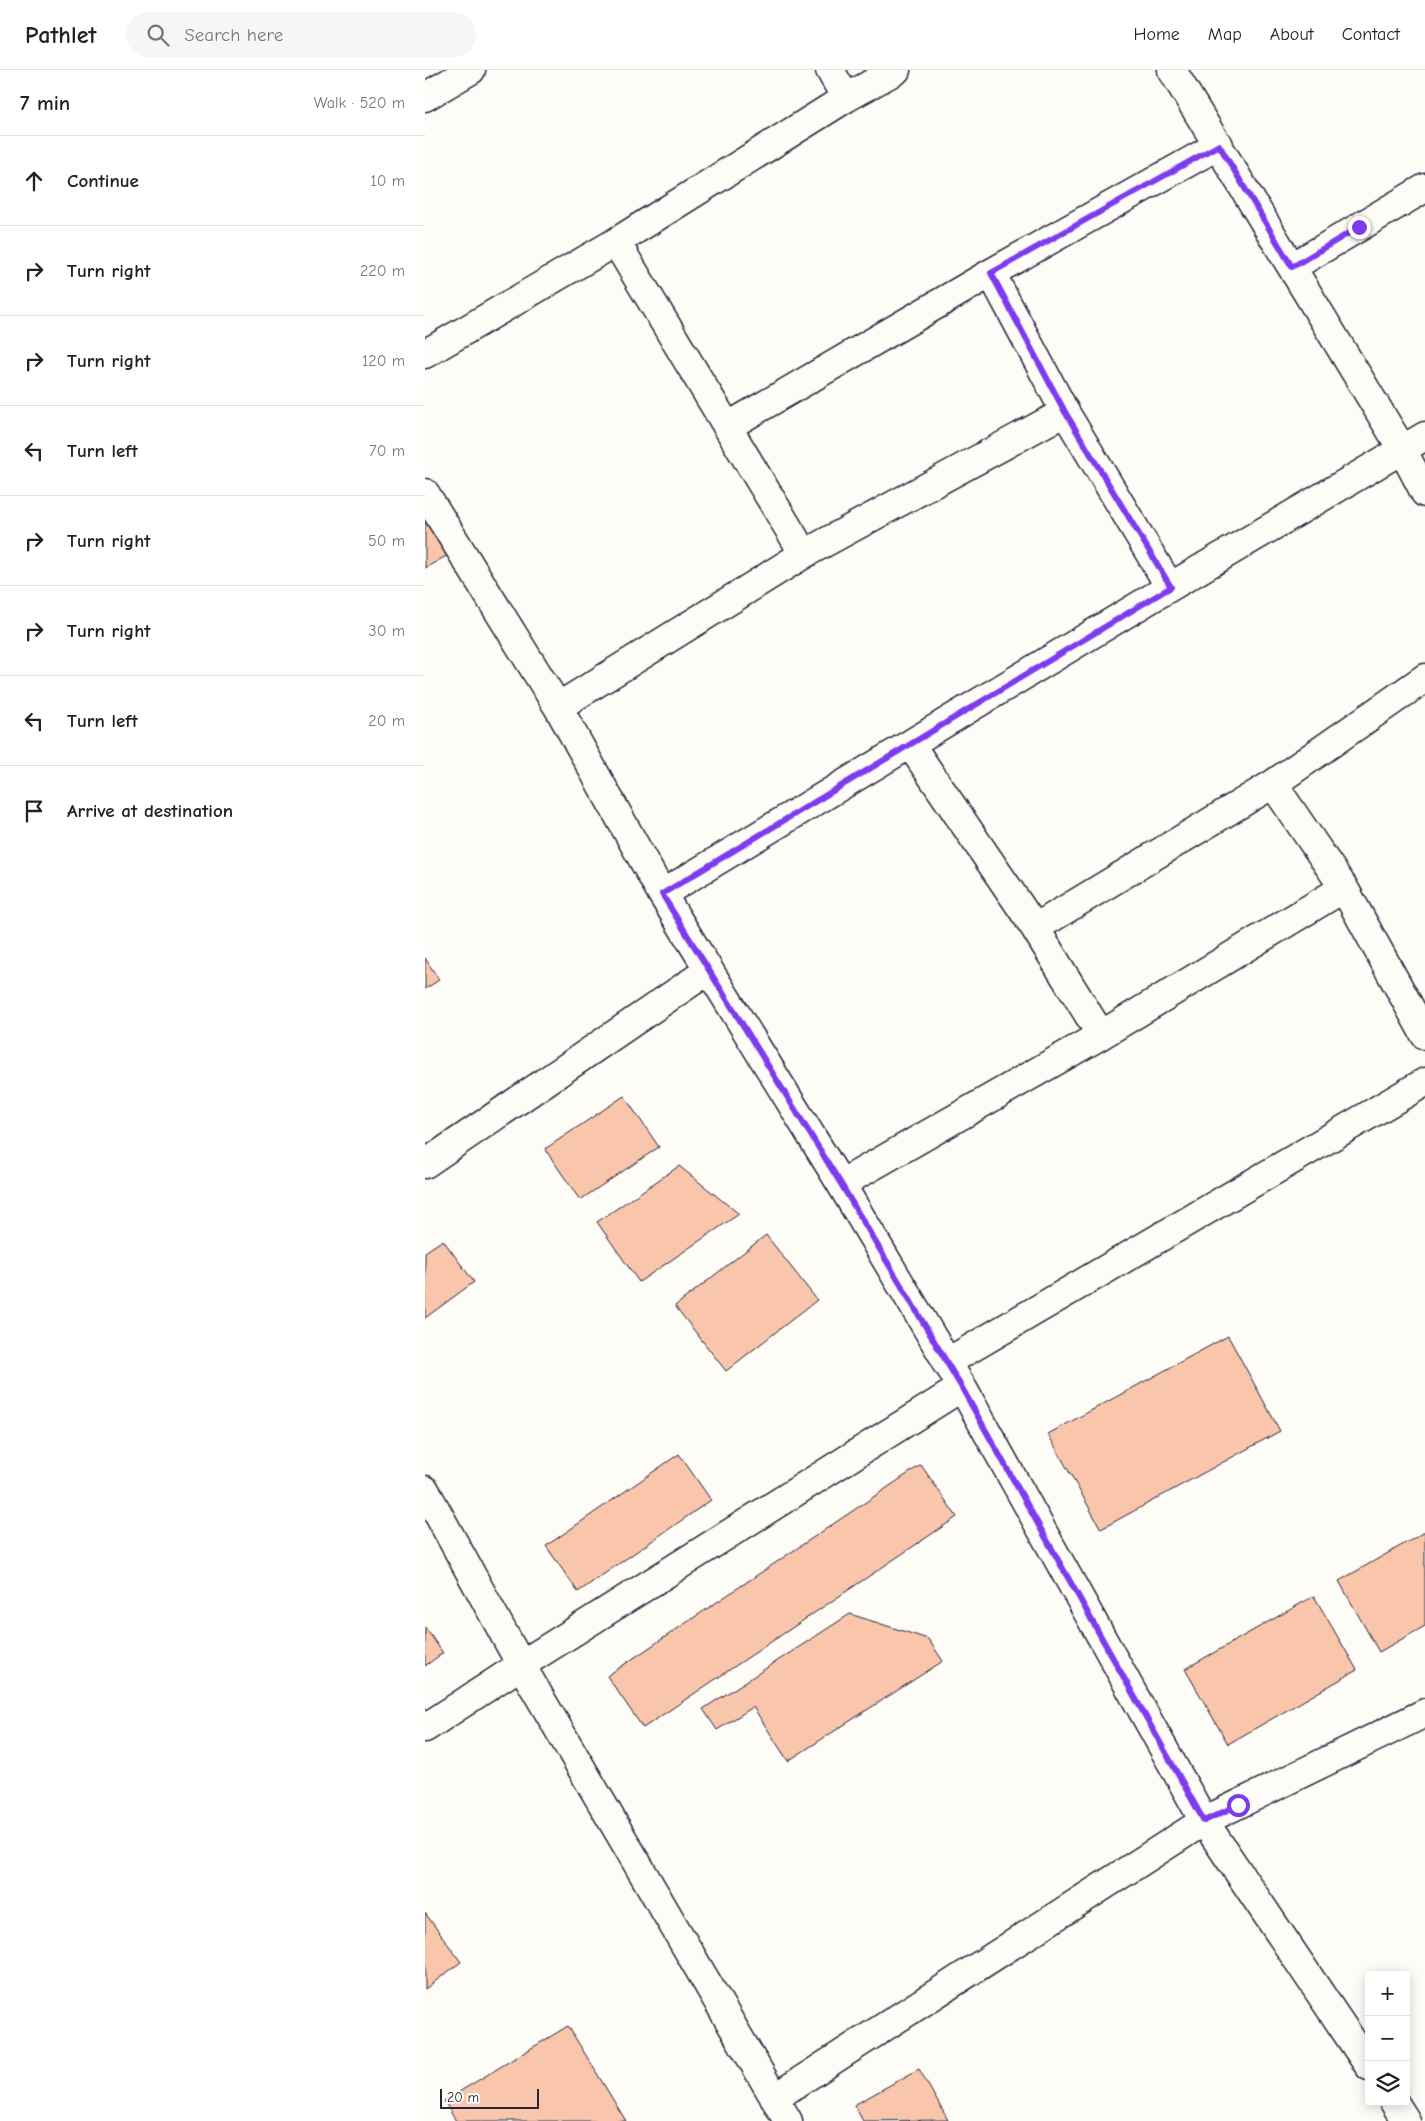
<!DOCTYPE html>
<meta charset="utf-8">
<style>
:root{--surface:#fff;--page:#f6f6f6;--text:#222;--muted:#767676;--line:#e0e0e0}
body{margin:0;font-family:"Comic Neue",sans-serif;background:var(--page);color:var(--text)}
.controls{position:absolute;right:15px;bottom:15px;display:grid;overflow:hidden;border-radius:5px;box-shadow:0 2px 12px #0003}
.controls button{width:45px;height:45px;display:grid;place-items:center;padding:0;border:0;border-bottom:1px solid var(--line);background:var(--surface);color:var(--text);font:25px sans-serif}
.scale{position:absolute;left:15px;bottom:12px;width:99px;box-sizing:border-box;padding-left:5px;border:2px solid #22223b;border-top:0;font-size:14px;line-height:18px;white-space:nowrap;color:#22223b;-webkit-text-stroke:4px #fdfcf7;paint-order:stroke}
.stop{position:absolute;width:15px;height:15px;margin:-11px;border:4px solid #7c3aed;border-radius:50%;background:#fff}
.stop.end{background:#7c3aed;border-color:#fff;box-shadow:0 1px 5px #0008}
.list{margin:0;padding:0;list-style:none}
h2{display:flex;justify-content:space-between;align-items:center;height:65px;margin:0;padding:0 20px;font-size:21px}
h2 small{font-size:16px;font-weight:400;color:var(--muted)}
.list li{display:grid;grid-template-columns:32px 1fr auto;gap:15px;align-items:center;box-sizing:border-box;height:90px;padding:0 20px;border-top:1px solid var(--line)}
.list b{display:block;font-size:19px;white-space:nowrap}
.list em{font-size:16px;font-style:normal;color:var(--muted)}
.icon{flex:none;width:28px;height:28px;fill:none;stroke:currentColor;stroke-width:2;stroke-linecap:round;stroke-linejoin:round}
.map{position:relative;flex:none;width:1000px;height:2051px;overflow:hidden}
header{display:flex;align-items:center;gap:30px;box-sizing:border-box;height:70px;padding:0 25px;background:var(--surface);border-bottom:1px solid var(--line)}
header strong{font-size:24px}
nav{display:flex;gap:28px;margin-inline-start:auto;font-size:18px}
.search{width:350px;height:45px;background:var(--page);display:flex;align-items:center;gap:12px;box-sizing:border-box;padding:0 18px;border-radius:28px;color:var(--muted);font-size:19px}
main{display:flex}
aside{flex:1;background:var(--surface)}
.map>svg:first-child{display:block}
.building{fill:#fac6ab;stroke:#22223b}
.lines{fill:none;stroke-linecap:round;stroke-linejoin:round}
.minor-casing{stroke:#22223b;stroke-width:31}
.minor{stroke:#fdfcf7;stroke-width:28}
.route{stroke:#7c3aed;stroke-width:6}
</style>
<header>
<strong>Pathlet</strong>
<div class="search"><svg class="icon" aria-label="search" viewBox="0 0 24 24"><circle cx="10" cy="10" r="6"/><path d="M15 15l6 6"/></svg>Search here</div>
<nav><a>Home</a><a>Map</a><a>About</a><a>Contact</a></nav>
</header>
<main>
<aside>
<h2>7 min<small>Walk · 520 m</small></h2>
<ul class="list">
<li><svg class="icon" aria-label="ahead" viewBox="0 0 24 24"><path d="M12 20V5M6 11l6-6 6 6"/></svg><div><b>Continue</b></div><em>10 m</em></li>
<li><svg class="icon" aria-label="right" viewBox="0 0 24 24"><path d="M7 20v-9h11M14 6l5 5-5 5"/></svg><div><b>Turn right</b></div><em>220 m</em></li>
<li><svg class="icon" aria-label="right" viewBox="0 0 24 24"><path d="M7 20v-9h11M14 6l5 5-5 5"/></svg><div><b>Turn right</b></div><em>120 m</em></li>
<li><svg class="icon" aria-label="left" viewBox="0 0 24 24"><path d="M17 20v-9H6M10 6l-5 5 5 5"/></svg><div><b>Turn left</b></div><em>70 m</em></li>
<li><svg class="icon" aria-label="right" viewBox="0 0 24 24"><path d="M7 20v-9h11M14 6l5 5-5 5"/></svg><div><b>Turn right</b></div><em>50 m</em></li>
<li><svg class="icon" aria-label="right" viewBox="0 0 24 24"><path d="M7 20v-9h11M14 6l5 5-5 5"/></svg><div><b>Turn right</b></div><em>30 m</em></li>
<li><svg class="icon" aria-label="left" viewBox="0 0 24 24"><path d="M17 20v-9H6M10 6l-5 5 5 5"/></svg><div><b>Turn left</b></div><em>20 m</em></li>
<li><svg class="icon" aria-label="arrive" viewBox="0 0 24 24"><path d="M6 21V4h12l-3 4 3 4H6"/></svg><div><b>Arrive at destination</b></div></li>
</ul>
</aside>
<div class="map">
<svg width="1000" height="2051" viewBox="0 0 1000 2051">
<rect width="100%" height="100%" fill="#fdfcf7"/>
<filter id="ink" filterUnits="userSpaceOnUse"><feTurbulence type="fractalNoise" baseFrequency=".02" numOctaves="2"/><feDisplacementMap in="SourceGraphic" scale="10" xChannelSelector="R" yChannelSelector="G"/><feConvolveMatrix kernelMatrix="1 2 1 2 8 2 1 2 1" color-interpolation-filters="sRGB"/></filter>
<g filter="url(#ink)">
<path class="building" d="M0,445L23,485L0,498Z
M0,888L14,910L0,919Z
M199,1026L234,1077L155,1130L120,1079Z
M254,1096L314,1144L214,1212L172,1152Z
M341,1165L392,1230L301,1301L250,1236Z
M18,1170L49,1212L0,1248V1182Z
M803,1266L855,1361L676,1459L623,1364Z
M254,1384L286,1430L153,1522L121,1476Z
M496,1395L532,1447L218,1658L182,1606Z
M1000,1462V1556L954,1582L914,1511Z
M889,1526L932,1600L803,1674L760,1599Z
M425,1544L503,1569L518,1591L363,1691L328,1637L292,1660L278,1639Z
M0,1557L18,1583L0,1596Z
M0,1843L36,1892L0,1919Z
M143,1956L201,2051H31L19,2031Z
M494,1999L523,2050L438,2051L429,2035Z"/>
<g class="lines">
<g class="minor-casing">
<path id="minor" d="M405,0L421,28
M747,0L977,379L1000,423
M0,27L46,0
M191,172L379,484
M867,197L1000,118
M566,203L640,342L745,517
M0,284L191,172L421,28L471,0
M302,357L566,203L794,75
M0,423L133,637L237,824L416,1114L537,1317L779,1751L944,1996
M133,637L379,484L640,342
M485,674L610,858L676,965
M848,714L919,818L1000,965
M237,824L745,517L1000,366
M610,858L848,714L1000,608
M0,1094L284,900
M416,1114L676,965L919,818
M521,1293L1000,1012
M0,1420L96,1595L363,2051
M0,1658L96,1595L537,1317
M349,2028L779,1751L1000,1643
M969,2032L981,2051"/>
</g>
<use href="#minor" class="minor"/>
</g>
</g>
<g class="lines" filter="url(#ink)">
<path class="route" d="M813,1735L779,1751L537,1318L416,1114L237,824L746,517L640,342L566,203L794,75L867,197L934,157"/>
</g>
</svg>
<div class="controls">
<button>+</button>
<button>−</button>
<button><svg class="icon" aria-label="layers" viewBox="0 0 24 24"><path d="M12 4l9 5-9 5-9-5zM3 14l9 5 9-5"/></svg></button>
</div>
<div class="scale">20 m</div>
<div class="stop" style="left:813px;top:1735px"></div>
<div class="stop end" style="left:934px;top:157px"></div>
</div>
</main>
